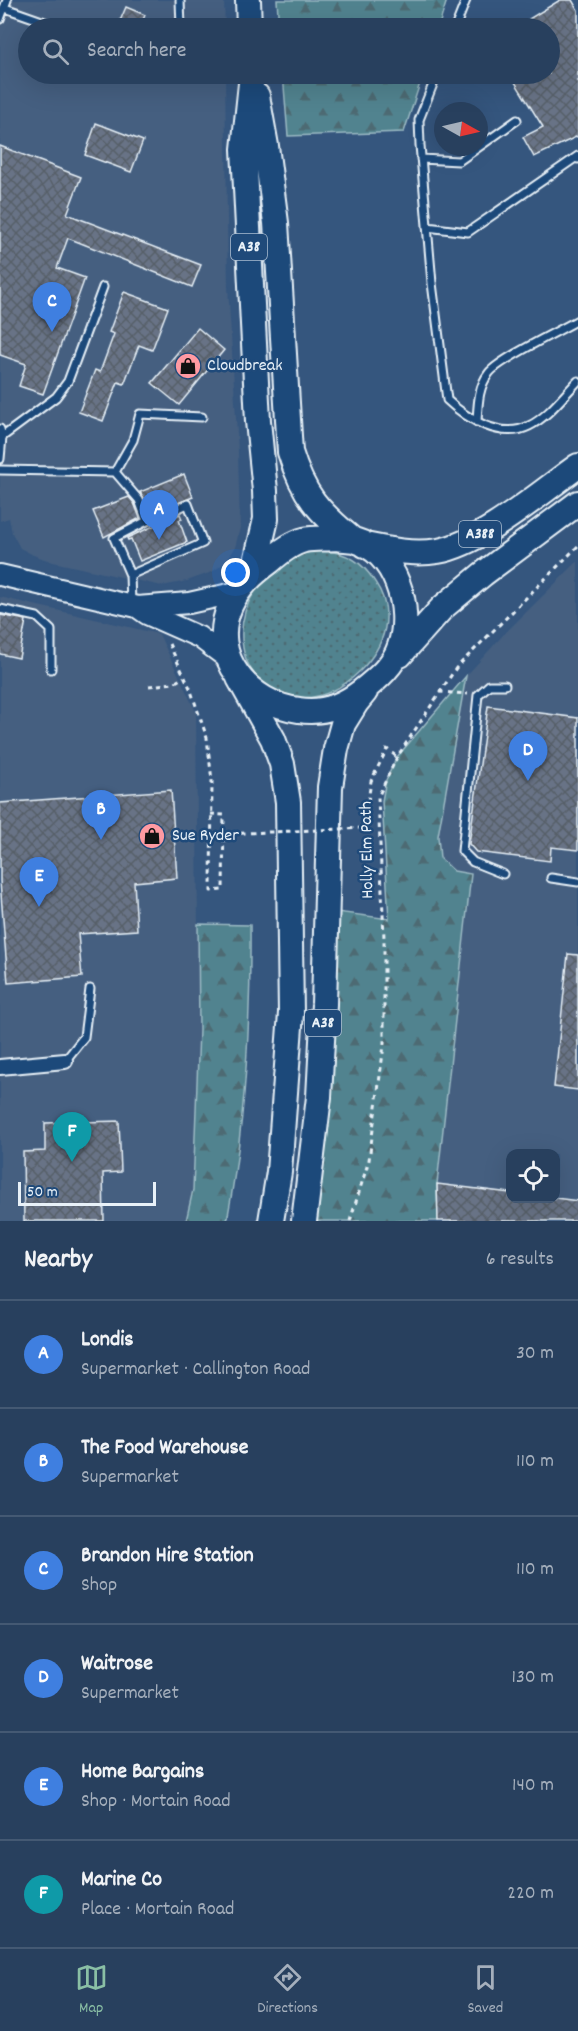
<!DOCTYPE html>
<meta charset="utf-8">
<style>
:root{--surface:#28405e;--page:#344b67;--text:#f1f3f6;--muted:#a5afbc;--line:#445973;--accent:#8abfa5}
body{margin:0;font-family:Dekko,sans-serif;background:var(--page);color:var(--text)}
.controls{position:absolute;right:18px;bottom:18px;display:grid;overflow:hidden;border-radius:12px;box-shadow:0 6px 24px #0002}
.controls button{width:54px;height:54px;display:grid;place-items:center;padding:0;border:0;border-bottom:2px solid var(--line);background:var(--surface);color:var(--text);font:30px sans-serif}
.compass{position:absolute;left:434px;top:102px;width:54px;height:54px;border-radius:50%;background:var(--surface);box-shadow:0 6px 24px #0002;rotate:98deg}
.scale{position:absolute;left:18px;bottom:15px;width:138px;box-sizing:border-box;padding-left:6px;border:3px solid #e8f1f8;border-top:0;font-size:16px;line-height:21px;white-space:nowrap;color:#e8f1f8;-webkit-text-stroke:4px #1f4a7a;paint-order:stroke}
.you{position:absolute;left:236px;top:573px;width:21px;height:21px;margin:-15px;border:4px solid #fff;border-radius:50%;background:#1a73e8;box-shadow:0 0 0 9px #1a73e833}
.badge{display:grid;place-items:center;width:39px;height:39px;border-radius:50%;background:var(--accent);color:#fff;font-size:20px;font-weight:700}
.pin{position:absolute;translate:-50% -50px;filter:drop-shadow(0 2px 3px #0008)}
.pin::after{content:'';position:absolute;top:32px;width:21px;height:18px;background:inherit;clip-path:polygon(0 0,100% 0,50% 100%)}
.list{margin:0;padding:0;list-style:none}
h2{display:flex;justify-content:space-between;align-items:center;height:78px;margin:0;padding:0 24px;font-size:26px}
h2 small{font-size:20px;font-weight:400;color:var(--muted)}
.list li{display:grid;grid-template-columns:39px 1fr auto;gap:18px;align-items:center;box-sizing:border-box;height:108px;padding:0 24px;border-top:2px solid var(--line)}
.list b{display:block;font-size:22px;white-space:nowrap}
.list p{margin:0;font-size:20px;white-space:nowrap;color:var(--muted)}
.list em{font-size:20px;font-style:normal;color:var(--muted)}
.icon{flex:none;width:33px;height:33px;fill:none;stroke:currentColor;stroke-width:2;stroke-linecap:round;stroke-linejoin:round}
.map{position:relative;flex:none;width:578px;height:1221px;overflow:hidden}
.search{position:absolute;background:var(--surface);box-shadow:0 6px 24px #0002;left:18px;right:18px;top:18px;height:66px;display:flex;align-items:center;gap:15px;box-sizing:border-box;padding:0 21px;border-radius:33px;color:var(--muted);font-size:22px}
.sheet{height:726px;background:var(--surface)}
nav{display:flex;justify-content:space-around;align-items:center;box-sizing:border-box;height:84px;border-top:2px solid var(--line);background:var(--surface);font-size:16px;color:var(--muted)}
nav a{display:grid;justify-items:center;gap:3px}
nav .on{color:var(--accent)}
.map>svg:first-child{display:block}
.built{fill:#445f80;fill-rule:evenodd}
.grass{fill:url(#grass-dots);stroke:#9cbac4;stroke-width:1.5}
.forest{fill:url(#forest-firs);stroke:#9cbac4;stroke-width:1.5}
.building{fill:url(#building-cross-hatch);stroke:#e8f1f8;stroke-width:1.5}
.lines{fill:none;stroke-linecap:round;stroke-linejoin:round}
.service-casing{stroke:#e8f1f8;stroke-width:11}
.minor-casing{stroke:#e8f1f8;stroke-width:18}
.secondary-casing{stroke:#e8f1f8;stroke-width:24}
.trunk-casing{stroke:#e8f1f8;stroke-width:28}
.path{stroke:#e8f1f8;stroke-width:3;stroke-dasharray:4.5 4.5;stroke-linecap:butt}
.service{stroke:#1f4a7a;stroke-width:7}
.minor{stroke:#1f4a7a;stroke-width:14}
.secondary{stroke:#1f4a7a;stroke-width:20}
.trunk{stroke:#1f4a7a;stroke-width:24}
.path-bridge{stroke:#e8f1f8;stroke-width:3;stroke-dasharray:4.5 4.5;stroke-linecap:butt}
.labels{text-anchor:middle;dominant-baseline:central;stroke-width:5;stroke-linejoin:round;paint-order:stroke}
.shield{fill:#1f4a7a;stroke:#acbfd2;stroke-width:1.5}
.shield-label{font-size:16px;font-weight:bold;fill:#e8f1f8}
.poi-label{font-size:18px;fill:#e8f1f8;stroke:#1f4a7a;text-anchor:start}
.street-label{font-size:18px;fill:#e8f1f8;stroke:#1f4a7a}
</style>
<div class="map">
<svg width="578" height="1221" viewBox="0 0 578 1221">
<defs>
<pattern id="grass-dots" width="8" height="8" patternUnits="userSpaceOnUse" patternTransform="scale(1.5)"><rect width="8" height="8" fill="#51838f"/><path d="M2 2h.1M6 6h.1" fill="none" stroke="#4d6b73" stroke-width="1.8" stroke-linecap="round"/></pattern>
<pattern id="forest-firs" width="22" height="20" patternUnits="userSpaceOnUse" patternTransform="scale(1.5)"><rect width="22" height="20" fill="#51838f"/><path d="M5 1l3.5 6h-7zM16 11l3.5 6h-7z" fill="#4d6b73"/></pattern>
<pattern id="building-cross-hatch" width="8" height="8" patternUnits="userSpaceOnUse" patternTransform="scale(1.5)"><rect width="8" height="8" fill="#677386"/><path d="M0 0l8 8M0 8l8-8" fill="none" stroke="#565e68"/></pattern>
</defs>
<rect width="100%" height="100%" fill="#35567e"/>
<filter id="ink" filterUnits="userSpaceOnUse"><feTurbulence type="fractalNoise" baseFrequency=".0167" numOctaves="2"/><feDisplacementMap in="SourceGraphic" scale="12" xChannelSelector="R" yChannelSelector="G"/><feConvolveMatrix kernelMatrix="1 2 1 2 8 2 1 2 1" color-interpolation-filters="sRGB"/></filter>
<g filter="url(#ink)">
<path class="built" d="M0,0H224L225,28H28V74H225L228,286L238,450L240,528L235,548L225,563L212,572L187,581L162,586L53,562L33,555L20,548L12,533L9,518L0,521Z
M578,561V1221H438L437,1184L471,875L454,871L440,858L438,836L466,676L503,635ZM510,1154H556V1198H510Z
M0,597L159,634L196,712L199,1030L193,1191L186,1221H0Z"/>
<path class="grass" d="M323,550C347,553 362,561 375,582C396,613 385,646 360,671C332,698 301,708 266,685C236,664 236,619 255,591C264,578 280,566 293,558C301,552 313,552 323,550Z"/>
<path class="forest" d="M277,0H447L438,28H279Z
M283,74H423L404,132L288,136Z
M466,676L438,836L440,858L454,871L471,874L437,1184L438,1221H312L327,1140L331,1098L337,912L389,919L382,801L386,780L397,757Z
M198,924L250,925C251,1024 245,1124 227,1221H186L193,1190L199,1030Z"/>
<path class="building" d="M560,0H572L578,10V136L534,157L523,137L543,127L510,74H549V28H535L529,19Z
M126,7L145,15L140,28H117Z
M96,123L143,141L131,172L85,155Z
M0,146L81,177L67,214L201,265L192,287L68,238L57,268L85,278L43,394L19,386L26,364L0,355Z
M124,292L168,308L152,350L139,345L124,384L118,382L103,421L79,412L95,370L100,372L114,334L109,332Z
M198,328L224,350L179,405L152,383Z
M184,474L193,497L150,514L144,498L140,492Z
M129,497L134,503L140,518L104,537L93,511Z
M180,514L182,519L179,520L187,542L140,561L131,539L128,540L127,538Z
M0,615L26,620L19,658L0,654Z
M488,706L578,718V850L551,847L550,861L476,852L469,844Z
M171,790L177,878L134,882L137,930L78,934L82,977L8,983L0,881V803Z
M568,954L578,955V1090L554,1087Z
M119,1121L121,1172L103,1173L104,1221H24L23,1152L45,1151V1123Z
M437,1184L510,1193V1198H555L578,1201V1221H438Z"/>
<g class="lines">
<g class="service-casing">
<path id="service" d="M180,0L181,28
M5,8L62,28
M0,19L7,0
M455,28L466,0
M437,74L419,120L420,145L432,283L447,400C467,419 501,440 529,426C548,417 563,396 578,381
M421,159L459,161L517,120
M427,227L468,232L578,156V159
M477,422C478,405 478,387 489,373C500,359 559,331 578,320
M0,429L2,437L0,459
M2,437L56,397L68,381L103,287
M0,470L115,472L139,500L147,521L114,538L130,575
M115,472L133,440L140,414L202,417
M131,603L130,575L203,543L188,504L147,521
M0,609L37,617L51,630V669
M503,874L473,862L462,851L478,695L489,685H505
M551,878L578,882
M65,1061L84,1037L90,989"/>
</g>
<g class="minor-casing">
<path id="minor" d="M0,1067L65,1061"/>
</g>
<g class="secondary-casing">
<path id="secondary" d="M0,575L137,607L189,603L238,592
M137,607L147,614L199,637L227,658"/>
</g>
<g class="trunk-casing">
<path id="trunk" d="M248,0L249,28
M252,74L244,149L258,421L265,491L266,519L253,575
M257,96L266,146L276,223L290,452C303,495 319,512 353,540
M336,538C341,539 348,539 354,540C396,552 413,609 400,646C394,665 377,679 362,691C344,705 322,714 299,710C249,704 208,656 230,606C238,587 253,574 269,562C278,554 292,543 304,540C314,538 325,539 336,538Z
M365,545C389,550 413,555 438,551C481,544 541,492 578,466
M400,655L442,608L483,574L578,503
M239,678L273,739L282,764L288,802L291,1013L279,1172L271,1221
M304,1221L319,1097L324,1004L330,787L336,749L343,724L356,703L365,692"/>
</g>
<path class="path" d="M169,644L190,688L207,738L212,781L211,891L223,890L224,815L211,814
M149,686L174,683L184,677
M439,692L468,694
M364,828L371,781L387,749L397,757
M350,1221L369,1160L384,1045V938L378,797L397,757L456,668L578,546"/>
<use href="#service" class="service"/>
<use href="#minor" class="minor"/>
<use href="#secondary" class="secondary"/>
<use href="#trunk" class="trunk"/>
<path class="path-bridge" d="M223,834L364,828"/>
</g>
</g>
<defs>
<g id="shop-disc" transform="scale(1.35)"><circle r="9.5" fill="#ff9aa2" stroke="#1f4a7a"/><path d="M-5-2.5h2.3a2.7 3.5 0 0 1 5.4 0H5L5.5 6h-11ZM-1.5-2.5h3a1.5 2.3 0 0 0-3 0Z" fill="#111"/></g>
</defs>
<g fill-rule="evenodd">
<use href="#shop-disc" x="188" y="366"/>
<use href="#shop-disc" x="152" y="836"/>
</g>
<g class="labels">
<g class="shield">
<rect x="231" y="234" width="36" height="26" rx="4.5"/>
<rect x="459" y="521" width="42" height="26" rx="4.5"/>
<rect x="305" y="1010" width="36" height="26" rx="4.5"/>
</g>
<g class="shield-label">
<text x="249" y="247">A38</text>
<text x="480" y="534">A388</text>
<text x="323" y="1023">A38</text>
</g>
<g class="poi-label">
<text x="207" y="366">Cloudbreak</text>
<text x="172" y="836">Sue Ryder</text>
</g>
<g class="street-label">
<text transform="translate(368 850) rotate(-91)">Holly Elm Path</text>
</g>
</g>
</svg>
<div class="controls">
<button><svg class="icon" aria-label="locate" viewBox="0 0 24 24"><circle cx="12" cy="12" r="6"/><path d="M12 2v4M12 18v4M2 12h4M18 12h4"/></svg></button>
</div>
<svg class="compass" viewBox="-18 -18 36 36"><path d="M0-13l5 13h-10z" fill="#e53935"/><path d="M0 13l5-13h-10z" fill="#a5afbc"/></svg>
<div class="scale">50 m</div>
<div class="you"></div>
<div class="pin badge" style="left:159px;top:540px;background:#3f7fe0">A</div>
<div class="pin badge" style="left:101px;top:840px;background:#3f7fe0">B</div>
<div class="pin badge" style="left:52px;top:332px;background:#3f7fe0">C</div>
<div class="pin badge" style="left:528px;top:781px;background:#3f7fe0">D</div>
<div class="pin badge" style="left:39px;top:907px;background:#3f7fe0">E</div>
<div class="pin badge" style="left:72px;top:1162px;background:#0f9aa8">F</div>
<div class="search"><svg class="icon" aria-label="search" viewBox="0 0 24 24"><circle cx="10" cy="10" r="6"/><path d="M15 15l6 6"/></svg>Search here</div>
</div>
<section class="sheet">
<h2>Nearby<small>6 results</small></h2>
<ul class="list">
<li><span class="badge" style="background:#3f7fe0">A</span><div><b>Londis</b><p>Supermarket · Callington Road</p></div><em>30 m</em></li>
<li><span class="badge" style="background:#3f7fe0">B</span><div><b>The Food Warehouse</b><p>Supermarket</p></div><em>110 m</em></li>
<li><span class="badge" style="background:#3f7fe0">C</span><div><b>Brandon Hire Station</b><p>Shop</p></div><em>110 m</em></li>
<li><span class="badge" style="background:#3f7fe0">D</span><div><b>Waitrose</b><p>Supermarket</p></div><em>130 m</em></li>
<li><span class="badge" style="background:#3f7fe0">E</span><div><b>Home Bargains</b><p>Shop · Mortain Road</p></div><em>140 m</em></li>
<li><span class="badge" style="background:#0f9aa8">F</span><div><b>Marine Co</b><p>Place · Mortain Road</p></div><em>220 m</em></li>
</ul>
</section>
<nav>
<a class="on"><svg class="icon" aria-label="map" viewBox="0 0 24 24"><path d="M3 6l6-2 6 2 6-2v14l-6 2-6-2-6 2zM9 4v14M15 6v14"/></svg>Map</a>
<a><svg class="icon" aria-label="directions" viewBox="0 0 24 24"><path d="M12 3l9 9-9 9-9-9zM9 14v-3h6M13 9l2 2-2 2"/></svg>Directions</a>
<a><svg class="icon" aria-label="saved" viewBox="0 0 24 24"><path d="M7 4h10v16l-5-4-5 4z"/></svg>Saved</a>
</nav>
